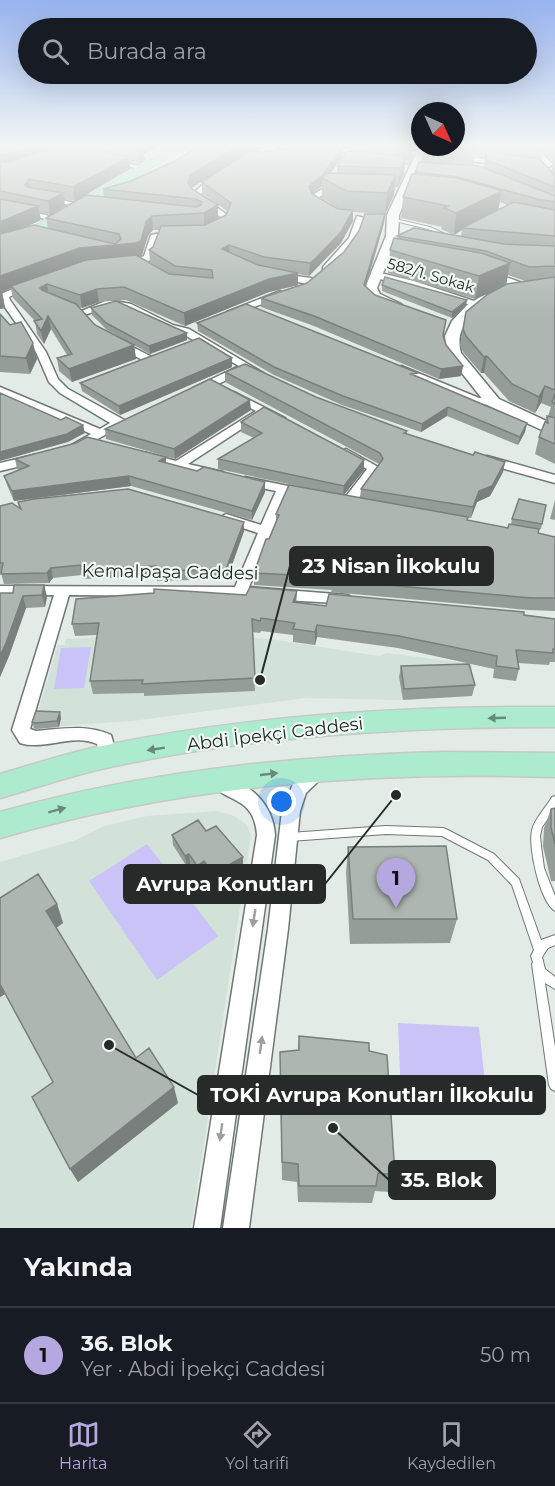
<!DOCTYPE html>
<html lang="tr">
<meta charset="utf-8">
<style>
:root{--surface:#171b24;--page:#242831;--text:#f1f3f6;--muted:#9ea1a6;--line:#363941;--accent:#b5a8e0}
body{margin:0;font-family:Montserrat,sans-serif;background:var(--page);color:var(--text)}
.compass{position:absolute;left:411px;top:102px;width:54px;height:54px;border-radius:50%;background:var(--surface);box-shadow:0 6px 24px #0002;rotate:135deg}
.you{position:absolute;left:282px;top:802px;width:21px;height:21px;margin:-15px;border:4px solid #fff;border-radius:50%;background:#1a73e8;box-shadow:0 0 0 9px #1a73e833}
.badge{display:grid;place-items:center;width:39px;height:39px;border-radius:50%;background:var(--accent);color:#111;font-size:20px;font-weight:700}
.pin{position:absolute;translate:-50% -50px;filter:drop-shadow(0 2px 3px #0008)}
.pin::after{content:'';position:absolute;top:32px;width:21px;height:18px;background:inherit;clip-path:polygon(0 0,100% 0,50% 100%)}
.list{margin:0;padding:0;list-style:none}
h2{display:flex;justify-content:space-between;align-items:center;height:78px;margin:0;padding:0 24px;font-size:26px}
h2 small{font-size:20px;font-weight:400;color:var(--muted)}
.list li{display:grid;grid-template-columns:39px 1fr auto;gap:18px;align-items:center;box-sizing:border-box;height:96px;padding:0 24px;border-top:2px solid var(--line)}
.list b{display:block;font-size:22px;white-space:nowrap}
.list p{margin:0;font-size:20px;white-space:nowrap;color:var(--muted)}
.list em{font-size:20px;font-style:normal;color:var(--muted)}
.icon{flex:none;width:33px;height:33px;fill:none;stroke:currentColor;stroke-width:2;stroke-linecap:round;stroke-linejoin:round}
.map{position:relative;flex:none;width:555px;height:1228px;overflow:hidden}
.search{position:absolute;background:var(--surface);box-shadow:0 6px 24px #0002;left:18px;right:18px;top:18px;height:66px;display:flex;align-items:center;gap:15px;box-sizing:border-box;padding:0 21px;border-radius:33px;color:var(--muted);font-size:22px}
.sheet{height:174px;background:var(--surface)}
nav{display:flex;justify-content:space-around;align-items:center;box-sizing:border-box;height:84px;border-top:2px solid var(--line);background:var(--surface);font-size:16px;color:var(--muted)}
nav a{display:grid;justify-items:center;gap:3px}
nav .on{color:var(--accent)}
.map>svg:first-child{display:block}
.built{fill:#d2e2d8}
.green{fill:#cac3f8}
.lines{fill:none;stroke-linecap:round;stroke-linejoin:round}
.lane-casing{stroke:#707874;stroke-width:2}
.street-casing{stroke:#707874;stroke-width:3}
.secondary-casing{stroke:#707874;stroke-width:3}
.primary-casing{stroke:#c7c8c7;stroke-width:3}
.lane{fill:#fff;fill-rule:evenodd}
.street{fill:#fff;fill-rule:evenodd}
.secondary{fill:#fff;fill-rule:evenodd}
.primary{fill:#acebcd;fill-rule:evenodd}
.wall{fill:#959d98;fill-rule:evenodd}
.shaded-wall{fill:#797f7c}
.building{fill:#adb6b1;stroke:#797f7c;stroke-width:1.5}
.oneway{fill:#698a7a}
.oneway2{fill:#9d9f9e}
.labels{text-anchor:middle;dominant-baseline:central;stroke-width:4.5;stroke-linejoin:round;paint-order:stroke}
.far-street-label{font-size:15px;fill:#262a28;stroke:#f0f9f3}
.street-label{font-size:18px;fill:#262a28;stroke:#f0f9f3}
.leader{fill:none;stroke:#262a28;stroke-width:2}
.callout-dot{fill:#262a28;stroke:#f0f9f3;stroke-width:2}
.callout{fill:#262a28;stroke:#262a28;stroke-width:2}
.callout-label{font-size:20px;text-anchor:middle;font-weight:bold;fill:#fff}
</style>
<div class="map">
<svg width="555" height="1228" viewBox="0 0 555 1228">
<rect width="100%" height="100%" fill="#e2ebe6"/>
<path class="built" d="M190,632L276,640L379,656L387,653L472,664V696L396,700L306,698L132,721L33,728L58,645H65L66,639Z
M217,811L234,816L246,824L251,835L191,1228H0V862L76,840L104,826L147,816Z"/>
<path class="green" d="M91,647L84,688L54,689L61,648Z
M147,844L218,936L157,980L89,881Z
M398,1023L479,1027L487,1101L401,1096Z"/>
<g class="lines">
<g class="lane-casing">
<path id="lane" d="M391,218L430,227L447,235L444,236L428,229L391,220Z
M555,796V809L542,827L540,836L541,846L544,868L555,896V911C540,902 528,847 532,830C535,818 546,808 552,797Z
M386,826L443,828L446,829L494,854L519,879L541,940L555,935V945L548,948L542,957L545,969L555,977V989L545,983L555,1047V1091L551,1089L549,1085L532,964L533,962L531,956L534,950L512,885L488,860L442,836L386,834L290,841L287,840L285,837L287,834L290,833Z"/>
</g>
<g class="street-casing">
<path id="street" d="M78,144H85L115,160L139,166L135,168L111,163Z
M282,144H295L271,150L243,162L237,161L267,147Z
M526,144H532L553,164L546,169L555,182V189L538,169L545,164Z
M322,149L370,148L373,150L370,152H320Z
M394,149L505,161L509,163L505,165L392,152Z
M215,174L222,176L200,195L230,217L226,225L214,230L210,228L222,218L191,195Z
M331,174L338,176L330,191L319,197L332,209L328,211L313,203L311,196L324,188Z
M45,196L75,203L71,205L42,200Z
M0,206L46,215L50,217L46,219L0,210Z
M357,216L364,218L357,239L329,271H323V267L349,238Z
M178,230H181V234L158,239L151,260L125,267L121,264L144,256L151,235Z
M489,271L528,285L530,287L522,289L486,276V272Z
M376,272L414,281L483,304L478,307L373,277L371,275Z
M279,274L311,278L316,281L311,284L276,279L274,277Z
M29,282L37,284L9,297L10,300L46,352L58,379L68,389L128,422L78,450L74,451L68,447L91,434L0,394V387L100,429L110,423L60,393L49,382L36,352L0,300L1,294Z
M280,291L285,294L283,296L235,314L227,312Z
M108,300L131,304L173,325L189,329L265,374L260,377L246,371L201,392H193V388L239,366L181,333L165,329L126,308L109,306L82,316L77,313Z
M117,339L154,358L155,360L146,362L113,344V340Z
M401,366L479,398L493,399L499,402C483,415 416,379 397,371L396,369Z
M234,392L285,418L279,421L263,415L188,464L223,472V478L219,479L142,460V454L146,453L176,461L256,411L230,397V393Z
M346,449L380,468L353,506L348,507L341,503L367,469L342,456L340,453Z
M34,455L38,456V462L0,471V463Z
M487,456L555,475V483L483,463V457Z
M245,477L307,490L313,494L307,498L287,494L249,587L348,595L355,600L353,604L218,596L69,595L30,729L36,731C62,729 86,724 111,735L117,756L114,761L108,763L102,761L97,744C72,733 45,751 20,743L12,730L54,595L0,596V586L235,587L258,533L221,521L219,518L226,514L261,525L276,491L241,484L239,481Z
M321,763L327,765L330,770L306,793L300,811L288,929L249,1228H223L268,929L282,811L293,784L315,765Z
M220,774C249,783 273,803 275,835L220,1228H194L257,835C254,793 222,804 211,781L214,776Z"/>
</g>
<g class="secondary-casing">
<path id="secondary" d="M420,145V147H427L399,215L398,236L377,288L380,294L401,304L394,308L369,299L365,288L386,236L387,215Z
M487,293L492,294V300C472,314 454,327 461,353L499,399L555,425V436L487,405L447,354L445,336L452,321L467,305Z"/>
</g>
<g class="primary-casing">
<path id="primary" d="M179,144H191L38,236L0,248V240L28,230Z
M555,707V727C402,727 246,736 97,770C64,778 32,789 0,798V774C32,765 64,754 97,747C246,715 402,706 555,707Z
M442,752L555,753V777C367,771 181,785 0,838V812C145,771 292,756 442,752Z"/>
</g>
<use href="#lane" class="lane"/>
<use href="#street" class="street"/>
<use href="#secondary" class="secondary"/>
<use href="#primary" class="primary"/>
</g>
<path class="wall" d="M0,144H164L144,154L145,161L140,164L129,161L130,169L75,201L64,199L65,206L50,215L39,212L41,220L23,228H48L46,218L104,197L103,189L131,181L175,161L203,144H419L416,149H413L412,157L408,165H405L404,174L398,187H395L394,195L385,214L353,212V221L341,243L309,276L298,274V285L269,292L185,326L126,300L99,302L82,308L77,306L95,325L134,345L136,359L72,382L59,371L57,358L67,355L51,329L44,344L37,334L35,321L13,298L11,289L2,292L5,308L0,309ZM275,145V151L248,153L249,152ZM352,145L351,152L337,166V173H331L342,156L343,146ZM237,159L202,182V193L227,211L226,215L218,218L192,188ZM322,186V198L339,209L312,194ZM153,230H159L153,247L149,250L150,262L169,274L139,257L142,255L148,236Z
M456,144H555V464L535,454L539,437L547,416H548L551,407L541,403L535,413L509,401L484,373H481L463,352L460,345L466,312L492,292L475,299L388,273L390,250L397,238V236H461L462,230L454,235L441,229L442,227L401,218L403,197L415,172L422,162L424,147ZM543,152L553,161L551,172L541,160ZM474,155L485,157L484,168L473,166ZM500,202L507,205L498,209ZM508,275L525,281L506,284Z
M385,214L384,223L366,287L375,295L443,335L446,345L463,366L461,376L439,379L314,326L261,307V298L307,283L344,252Z
M382,285L466,306L452,318L382,291Z
M91,308L187,333V340L150,354L107,330L92,315Z
M0,314L37,359L30,374L0,372Z
M197,323L418,377L527,423L525,432L518,445L447,416L421,432L342,405L274,375L198,331Z
M232,358V367L120,415L82,391L80,383Z
M225,372L316,397L407,431V434L473,455L505,462L503,472L490,496L477,502L471,518L461,516L467,521L508,528L511,524L512,519L546,505L541,529H539L538,533L555,537V611L528,610L331,592L332,590L254,585V573L276,522V514L312,489L218,469V459L254,438L241,432V422L364,460V470L344,495L360,498L361,489L379,464L225,382Z
M251,410L175,459L106,439L105,429Z
M166,457V463L197,471L265,482V492L252,520L131,486L14,501L7,485L4,476L19,470L17,469L15,459Z
M555,500V520L550,519Z
M18,502L244,522V531L227,579L157,581L156,576L83,579L82,575L53,578L49,583L4,584L1,573H0V506L19,508Z
M44,585L47,597L45,607L26,608L9,656L0,677V593H13Z
M297,591L296,602L326,606L524,615L555,619V662H550L549,665L518,663L519,669L516,681L493,678L494,669L398,648L317,637L315,645L293,642V635L261,631L260,633L253,632L255,691L144,696V693L93,694L90,681L97,635L75,636L72,624L246,595Z
M401,666L475,685L472,696L403,700L399,677Z
M60,712L61,718L59,727L36,729L34,728L32,722Z
M555,808V881H551L543,846L544,828L551,809Z
M206,831L243,857V868L214,885L205,872L198,876L190,864L187,867L173,845L172,835Z
M348,847L457,919L450,943L350,944L346,873Z
M0,898L57,904L63,923L56,928L136,1058L178,1103L78,1182L70,1169L53,1082L5,994L0,997Z
M299,1036L369,1051L395,1175L389,1192L375,1191L372,1203L298,1202L297,1182L282,1180L280,1074L298,1050Z"/>
<path class="shaded-wall" d="M0,144H13L0,154Z
M40,144H73L0,168V155Z
M139,144H164L144,154L145,161L140,164L138,151L135,146Z
M242,144H352V145L343,146L342,156L326,180L322,178V186L309,197L275,153V145L249,152L191,188L188,183L190,175Z
M411,144H413L412,157L408,165L410,146Z
M406,156L404,174L398,187L400,168Z
M129,157L130,169L75,201L73,187Z
M396,175L394,195L385,214L387,193Z
M29,179L31,193L25,185Z
M502,191L498,212L462,228V230L454,235L456,213Z
M63,193L65,206L50,215L48,201Z
M218,205V218L204,227V213Z
M38,206L41,220L0,238V222Z
M353,210V221L341,243L309,276L310,263Z
M385,214L384,223L363,295L364,285Z
M152,216L153,230L148,236L142,255L137,258L11,286V288L0,293V276L80,248L136,243L146,222Z
M229,245L230,257L222,249Z
M510,263L506,286L475,299L479,276Z
M298,273V285L269,292L185,326L184,313L269,279Z
M47,284L49,296L43,300L40,288Z
M97,289L99,302L82,308L80,295Z
M2,292L5,308L0,309V293Z
M467,300L466,306L452,318V312Z
M48,316L51,329L44,344L41,331Z
M187,333V340L150,354L149,346Z
M33,343L37,359L30,374L26,358Z
M134,345L136,359L72,382L69,369Z
M487,356L484,373H481L484,357Z
M232,358V367L120,415L119,406Z
M463,366L461,376L439,379L441,369Z
M545,386L541,403L535,413L539,397Z
M250,400L251,410L175,459L174,449Z
M448,407L447,416L421,432L422,424Z
M527,423L525,432L518,445L520,437Z
M83,425L85,433L68,442L0,461V452Z
M166,457V466L159,461Z
M364,460V470L343,496L344,486Z
M505,462L503,472L490,496L477,502L471,518L473,507L479,491Z
M129,476L131,486L14,501L12,491Z
M265,482V492L252,520V511Z
M244,522V531L227,579L226,569Z
M51,568L53,578L49,583L47,573Z
M44,585L47,597L45,607L42,595Z
M297,591L296,603L293,602Z
M23,596L26,608L9,656L0,677V656Z
M317,625V637L315,645V632Z
M60,712L61,718L59,727L57,721Z
M189,854L190,864L187,867L185,856Z
M243,857V868L214,885L213,874Z
M204,861L205,872L198,876L197,866Z
M57,904L63,923L53,930L46,911Z
M0,985L5,994L0,997Z
M174,1087L178,1103L78,1182L70,1169Z"/>
<path class="building" d="M9,144H40L18,152L0,155V150Z
M65,144H92L108,152L129,157L73,187L29,179L25,185L27,187L63,193L48,201L0,191V162H9Z
M111,144H139L135,146L143,148L138,151L114,145Z
M203,144H242L190,175L188,183L192,189L218,205L216,206L204,213L152,216L146,222L141,241L136,243L80,248L0,276V234L34,225L115,244L121,239L119,234L46,218L86,195L196,207L201,205L202,202L196,199L103,189L131,181L175,161Z
M375,144H411L410,146Z
M456,144H475V150L425,147H456Z
M482,144H536L543,151Z
M343,145L323,175L309,186L312,194L338,209L353,210L341,232L316,258L310,263L264,257L229,245L222,249L258,265L298,273L269,279L184,313L124,287L97,289L80,295L47,284L40,288L42,290L76,304L95,325L134,345L69,369L57,358L72,354L48,316L41,331L34,321L42,319L11,286L86,260L136,255L169,274L213,278L212,270L175,266L149,250L153,247L161,226L205,225L226,215L231,203L202,182L247,153Z
M347,151L406,156L400,168L337,166Z
M486,152L540,159L555,176V187L486,160Z
M419,162L479,166L555,196V202L537,199L458,177L415,172Z
M329,173L396,175L387,193L346,191L322,178Z
M412,174L457,178L502,191L456,213L444,208L448,206L403,197Z
M0,199L38,206L0,222Z
M514,202L555,210V236L462,228Z
M365,214H385L364,285L375,295L446,320L443,335L446,345L463,366L441,369L314,316L261,298L307,283L344,252L359,231Z
M414,228L504,244L555,246V266L529,267L486,251L397,236Z
M394,238L481,253L510,263L479,276L390,250Z
M385,277L467,300L452,312L382,285Z
M555,277V390L545,386L539,397L512,384L487,356L484,357L466,336L463,329L466,312L488,294L507,284Z
M116,301L187,333L149,346L106,323L91,308Z
M246,304L418,373L411,374L527,423L520,437L448,407L422,424L343,396L274,367L197,323Z
M0,314L10,325L21,322L33,343L26,358L0,356Z
M199,338L232,358L119,406L80,383Z
M245,364L316,397L407,431L404,433L473,455L475,452L505,462L492,486L479,491L473,507L361,489L383,459L380,453L225,372Z
M210,379L250,400L174,449L105,429Z
M0,393L61,420L66,417L83,425L67,434L0,452Z
M555,393V404L552,402Z
M264,407L364,460L344,486L218,459L262,433L241,422Z
M547,416L555,418V444L539,437L545,422L548,423Z
M87,437L166,457L159,461L197,471L204,467L265,482L252,511L129,476L12,491L4,476L29,466L15,459L76,443Z
M289,485L468,517L467,520L508,528L509,524L539,529L538,533L555,537V598H531L332,580L333,577L254,573L266,539H269L279,515L276,514Z
M128,489L244,522L226,569L156,571V566L81,569V565L51,568L47,573L1,574L3,563H0V506L12,503L21,509L18,502L34,499Z
M519,499L546,505L542,524L512,519Z
M14,585H44L42,595L23,596L6,643L0,656V593H13Z
M250,587L297,591L293,602L326,606L329,594L524,612V615L555,619V649H553V653L516,650L519,669L496,666L497,656L399,636L317,625L315,632L293,629L295,623L261,618L260,621L252,619L255,678L142,684L143,680L90,681L99,623L72,624L76,599L154,593V589L246,595Z
M469,664L475,685L404,689L401,666Z
M36,711L60,712L57,721L35,723L32,722Z
M555,808V844L551,827V809Z
M198,820L206,831L216,826L243,857L213,874L204,861L197,866L189,854L185,856L172,835Z
M446,846L457,919H353L348,847Z
M38,874L57,904L46,911L136,1058L149,1048L174,1087L70,1169L32,1097L53,1082L0,984V898Z
M299,1036L369,1043V1051L387,1055L395,1175L378,1173L376,1186H299L298,1164L282,1162L280,1052L299,1050Z"/>
<defs><path id="oneway-solid" d="M-6-.8H1V-3.2L6.5 0L1 3.2V.8H-6Z" transform="scale(1.5)"/></defs>
<g class="oneway">
<use href="#oneway-solid" transform="translate(497 718) rotate(178)"/>
<use href="#oneway-solid" transform="translate(156 749) rotate(171)"/>
<use href="#oneway-solid" transform="translate(269 774) rotate(-6)"/>
<use href="#oneway-solid" transform="translate(57 810) rotate(-15)"/>
</g>
<g class="oneway2">
<use href="#oneway-solid" transform="translate(254 918) rotate(99)"/>
<use href="#oneway-solid" transform="translate(261 1045) rotate(-82)"/>
<use href="#oneway-solid" transform="translate(221 1132) rotate(98)"/>
</g>
<linearGradient id="sky" x2="0" y2="1"><stop stop-color="#96b3ef"/><stop offset="0.46" stop-color="#f2f6f4"/><stop offset="1" stop-color="#f2f6f4" stop-opacity="0"/></linearGradient>
<rect width="555" height="316" fill="url(#sky)"/>
<g class="labels">
<g class="far-street-label">
<text transform="translate(431 275) rotate(16)">582/1. Sokak</text>
</g>
<g class="street-label">
<text transform="translate(170 572) rotate(1)">Kemalpaşa Caddesi</text>
<text transform="translate(275 734) rotate(-7)">Abdi İpekçi Caddesi</text>
</g>
</g>
<path class="leader" d="M260 680L290 566M396 795L325 884M109 1045L198 1095M333 1128L389 1180"/>
<g class="callout-dot">
<circle cx="260" cy="680" r="6"/>
<circle cx="396" cy="795" r="6"/>
<circle cx="109" cy="1045" r="6"/>
<circle cx="333" cy="1128" r="6"/>
</g>
<g class="callout">
<rect x="290" y="547" width="203" height="38" rx="6"/>
<rect x="124" y="865" width="201" height="38" rx="6"/>
<rect x="198" y="1076" width="347" height="38" rx="6"/>
<rect x="389" y="1161" width="106" height="38" rx="6"/>
</g>
<g class="callout-label">
<text x="391" y="573">23 Nisan İlkokulu</text>
<text x="225" y="891">Avrupa Konutları</text>
<text x="372" y="1102">TOKİ Avrupa Konutları İlkokulu</text>
<text x="442" y="1187">35. Blok</text>
</g>
</svg>
<svg class="compass" viewBox="-18 -18 36 36"><path d="M0-13l5 13h-10z" fill="#e53935"/><path d="M0 13l5-13h-10z" fill="#9ea1a6"/></svg>
<div class="you"></div>
<div class="pin badge" style="left:396px;top:908px">1</div>
<div class="search"><svg class="icon" aria-label="search" viewBox="0 0 24 24"><circle cx="10" cy="10" r="6"/><path d="M15 15l6 6"/></svg>Burada ara</div>
</div>
<section class="sheet">
<h2>Yakında<small></small></h2>
<ul class="list">
<li><span class="badge">1</span><div><b>36. Blok</b><p>Yer · Abdi İpekçi Caddesi</p></div><em>50 m</em></li>
</ul>
</section>
<nav>
<a class="on"><svg class="icon" aria-label="map" viewBox="0 0 24 24"><path d="M3 6l6-2 6 2 6-2v14l-6 2-6-2-6 2zM9 4v14M15 6v14"/></svg>Harita</a>
<a><svg class="icon" aria-label="directions" viewBox="0 0 24 24"><path d="M12 3l9 9-9 9-9-9zM9 14v-3h6M13 9l2 2-2 2"/></svg>Yol tarifi</a>
<a><svg class="icon" aria-label="saved" viewBox="0 0 24 24"><path d="M7 4h10v16l-5-4-5 4z"/></svg>Kaydedilen</a>
</nav>
